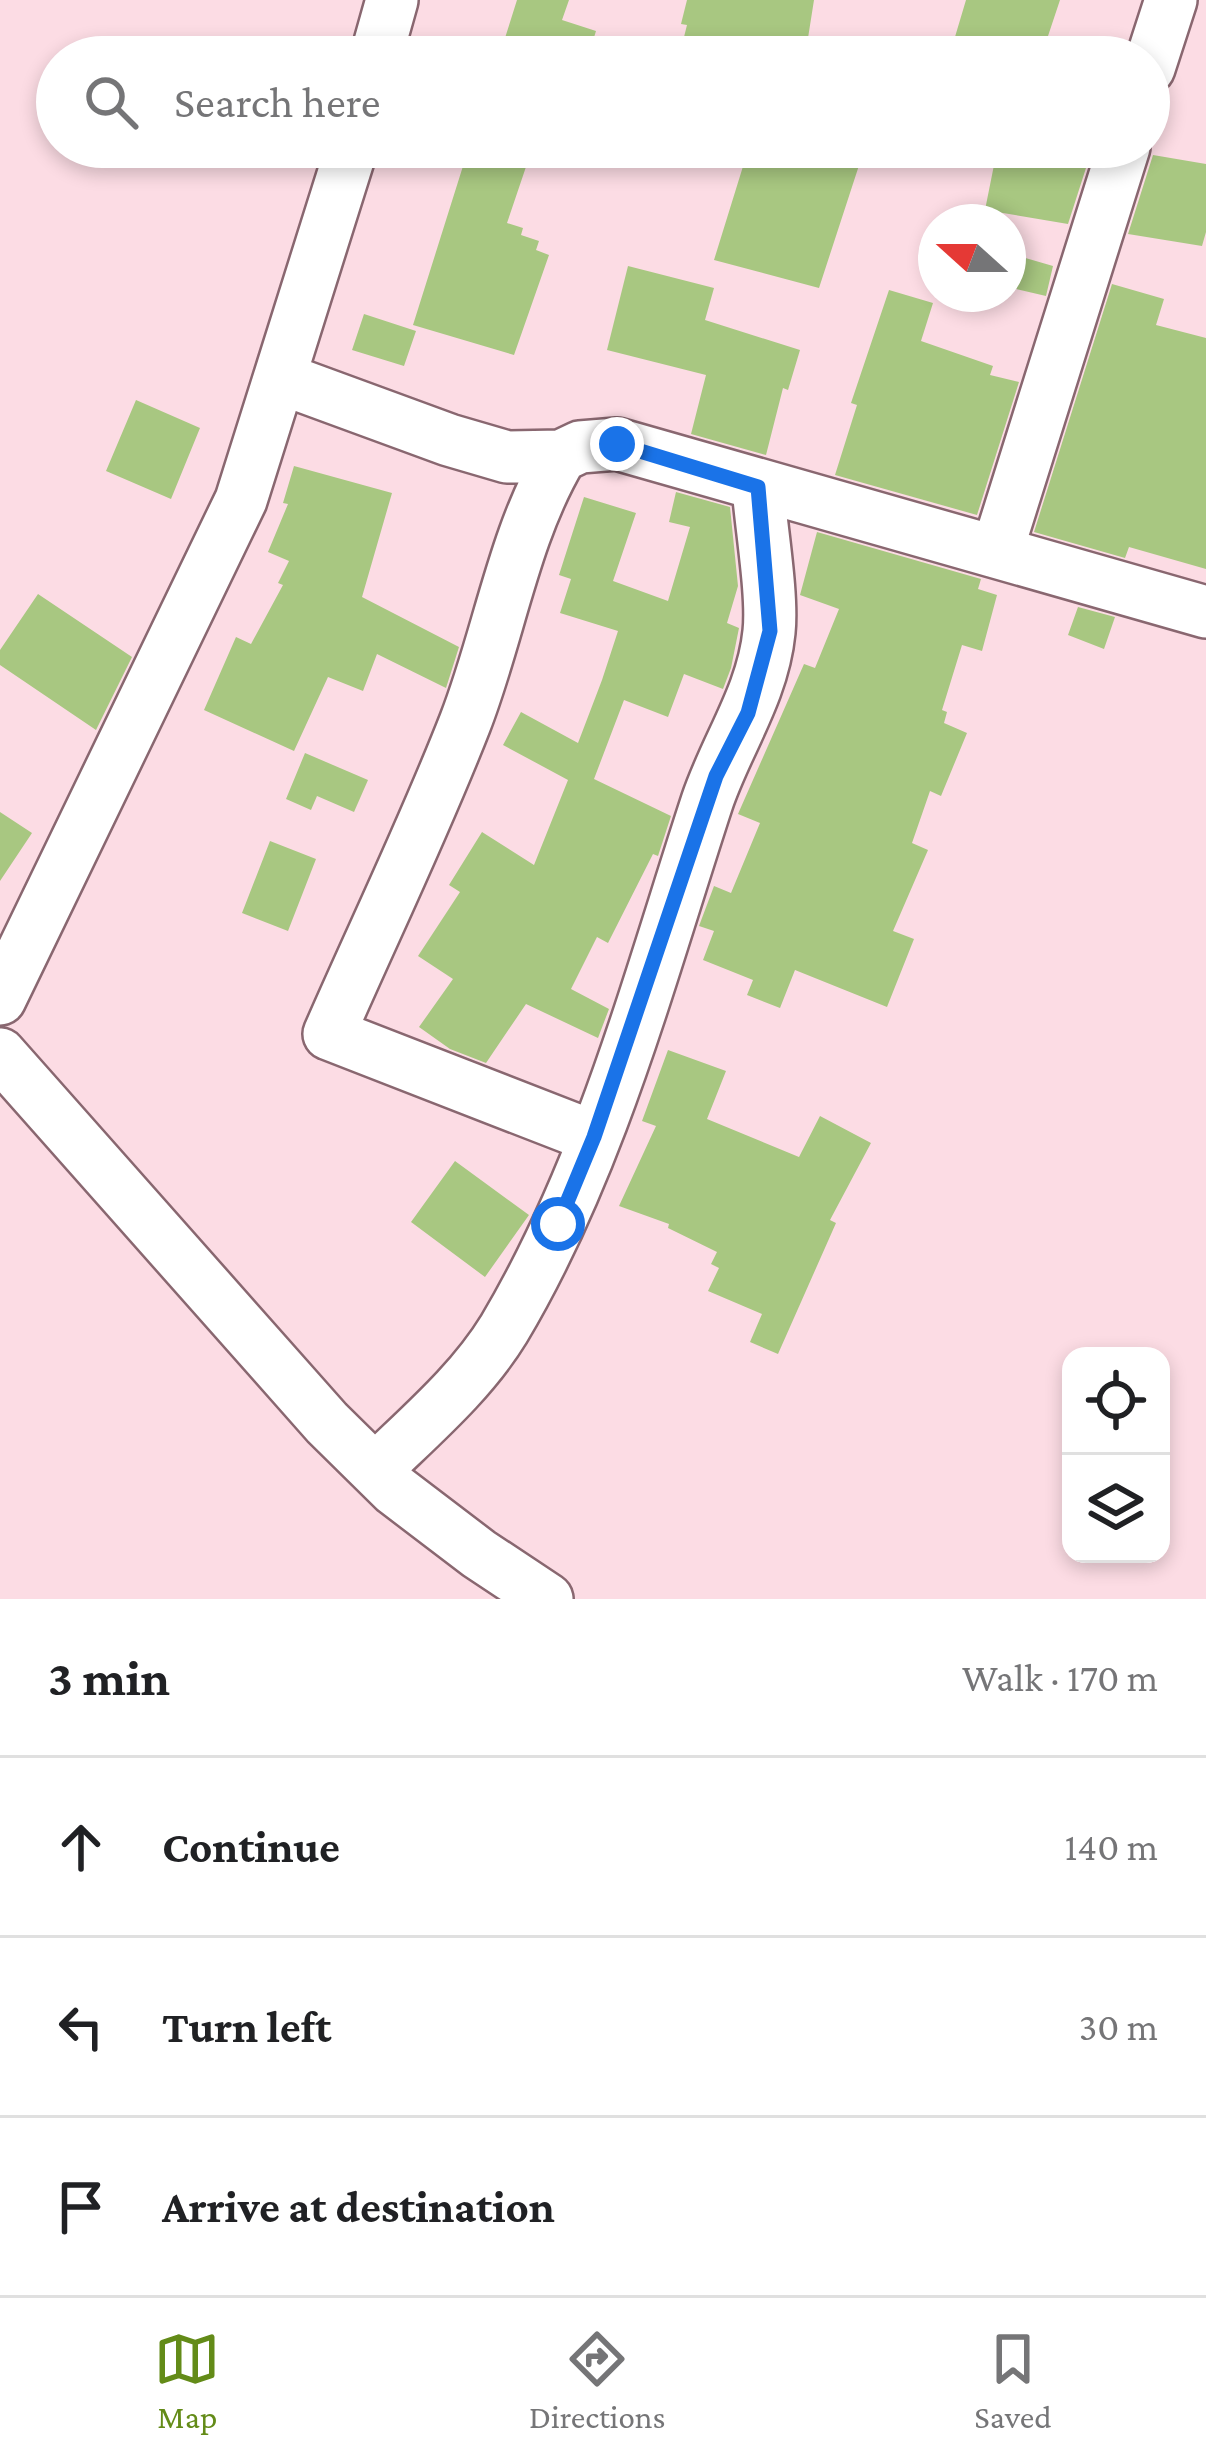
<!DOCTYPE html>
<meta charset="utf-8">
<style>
:root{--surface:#fff;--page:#f6f6f6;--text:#202124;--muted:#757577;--line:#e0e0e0;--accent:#638b18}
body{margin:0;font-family:"Crimson Pro",serif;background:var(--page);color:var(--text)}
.controls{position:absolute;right:36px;bottom:36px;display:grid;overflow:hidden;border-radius:24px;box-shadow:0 6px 18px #0003}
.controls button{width:108px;height:108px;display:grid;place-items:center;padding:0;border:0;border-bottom:3px solid var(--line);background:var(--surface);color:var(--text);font:60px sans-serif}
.compass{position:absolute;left:918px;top:204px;width:108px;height:108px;border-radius:50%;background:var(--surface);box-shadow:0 6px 18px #0003;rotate:291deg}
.stop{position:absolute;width:36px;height:36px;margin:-27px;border:9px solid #1a73e8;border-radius:50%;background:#fff}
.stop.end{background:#1a73e8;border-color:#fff;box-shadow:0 3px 12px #0008}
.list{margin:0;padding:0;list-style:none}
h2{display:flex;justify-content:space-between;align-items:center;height:156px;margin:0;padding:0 48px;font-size:51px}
h2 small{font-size:39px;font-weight:400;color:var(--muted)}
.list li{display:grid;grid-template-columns:78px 1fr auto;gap:36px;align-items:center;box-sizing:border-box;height:180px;padding:0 48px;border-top:3px solid var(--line)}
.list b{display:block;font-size:45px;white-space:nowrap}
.list em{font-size:39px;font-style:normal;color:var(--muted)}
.icon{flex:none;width:66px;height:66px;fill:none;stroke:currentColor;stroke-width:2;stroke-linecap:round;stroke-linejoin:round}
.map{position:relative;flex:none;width:1206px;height:1599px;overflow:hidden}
.search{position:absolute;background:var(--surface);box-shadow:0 6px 18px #0003;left:36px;right:36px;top:36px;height:132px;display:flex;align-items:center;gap:30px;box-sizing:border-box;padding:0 42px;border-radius:66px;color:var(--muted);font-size:45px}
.sheet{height:696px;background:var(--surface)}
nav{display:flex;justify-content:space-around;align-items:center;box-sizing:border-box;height:168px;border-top:3px solid var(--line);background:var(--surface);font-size:33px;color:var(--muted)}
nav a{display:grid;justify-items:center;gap:6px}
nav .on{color:var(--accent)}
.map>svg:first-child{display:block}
.building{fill:#a8c781}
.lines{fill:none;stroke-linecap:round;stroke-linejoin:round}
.minor-casing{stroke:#896770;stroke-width:56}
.minor{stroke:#fff;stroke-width:51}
.route{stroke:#1a73e8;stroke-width:15}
</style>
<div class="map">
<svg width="1206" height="1599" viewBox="0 0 1206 1599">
<rect width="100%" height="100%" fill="#fcdce4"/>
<path class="building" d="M517,0H569L562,20L596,31L588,57H499Z
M687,0H814L805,57H679L687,25L681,24Z
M966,0H1060L1041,57H949Z
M469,147H507L530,155L507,223L523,228L521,235L539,241L536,250L549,255L514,355L413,325Z
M749,147H865L819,288L714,260Z
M997,150L1086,168L1068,224L985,210Z
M1153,155L1206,164V232L1202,246L1128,234Z
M1008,253L1053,266L1046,296L1008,287Z
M628,266L714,288L705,320L800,350L788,390L783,388L766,455L691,434L706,375L607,350Z
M1112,284L1164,299L1156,325L1206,338V569L1129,547L1125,558L1034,532Z
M889,290L933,303L921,341L993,366L990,375L1019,382L977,515L835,475L857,405L851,403Z
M364,314L416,331L404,366L352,350Z
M136,400L200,428L171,499L106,471Z
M294,466L392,493L362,597L459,647L446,688L377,654L363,691L328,677L294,751L204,710L236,637L251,644L283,585L278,583L289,561L268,552L288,504L283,503Z
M676,492L730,507L738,586L727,623L739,628L731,668L723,689L684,674L668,717L624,700L594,779L671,816L658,856L653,854L608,943L597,937L571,989L609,1009L598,1038L526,1004L486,1063L450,1049L419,1027L453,979L418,956L460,892L449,885L482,832L534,865L568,780L503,745L521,712L578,743L602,680L618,631L560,613L571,579L559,575L584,497L636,513L613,581L668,601L690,527L669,522Z
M817,532L981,579L978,589L997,595L982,651L962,645L942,710L947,712L944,723L967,733L941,796L930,791L912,843L928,850L893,931L914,939L887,1007L795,970L780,1008L747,995L753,980L703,960L714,931L699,926L714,886L731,893L760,823L738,814L804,664L815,668L839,609L800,595Z
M38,594L132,657L96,730L0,665V650Z
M1078,607L1115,617L1104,649L1068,635Z
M305,753L368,780L354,812L317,796L311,810L286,799Z
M0,812L32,833L0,881Z
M270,841L316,859L288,931L242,913Z
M668,1050L726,1071L707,1119L799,1157L820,1116L871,1143L830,1220L836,1223L778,1354L750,1342L762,1314L708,1291L719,1268L711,1264L717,1252L668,1228L669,1224L619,1206L656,1126L642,1121Z
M455,1161L529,1215L485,1277L411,1222Z"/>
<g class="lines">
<g class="minor-casing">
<path id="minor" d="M376,57L392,0
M1149,68L1171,0
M280,378L449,440L507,457L561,456L580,447L617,444L1206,612
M561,456C513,536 499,636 465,723C424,828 374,931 329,1034L594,1137
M997,551L1124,147
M0,999L241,500L352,147
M0,1054L327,1423L395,1490L479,1554L547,1599
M375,1470C420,1426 471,1383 504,1329C600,1168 649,979 707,802C726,745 763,694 769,632C773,595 761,527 758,487"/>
</g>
<use href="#minor" class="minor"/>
</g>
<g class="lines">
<path class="route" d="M558,1224L594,1137L716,776L748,713L770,631L758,487L617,444"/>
</g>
</svg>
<div class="controls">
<button><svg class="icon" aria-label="locate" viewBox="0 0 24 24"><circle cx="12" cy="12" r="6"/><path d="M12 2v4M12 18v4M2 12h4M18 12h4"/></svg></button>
<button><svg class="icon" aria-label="layers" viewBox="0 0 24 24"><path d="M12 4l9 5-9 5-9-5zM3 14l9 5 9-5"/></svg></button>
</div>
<svg class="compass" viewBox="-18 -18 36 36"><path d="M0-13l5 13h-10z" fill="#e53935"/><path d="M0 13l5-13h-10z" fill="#757577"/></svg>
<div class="stop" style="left:558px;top:1224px"></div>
<div class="stop end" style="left:617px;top:444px"></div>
<div class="search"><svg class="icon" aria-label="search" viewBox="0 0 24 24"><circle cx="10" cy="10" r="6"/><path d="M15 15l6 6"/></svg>Search here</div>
</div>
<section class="sheet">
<h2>3 min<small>Walk · 170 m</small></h2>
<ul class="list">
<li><svg class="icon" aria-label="ahead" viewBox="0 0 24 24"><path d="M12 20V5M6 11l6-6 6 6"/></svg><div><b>Continue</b></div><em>140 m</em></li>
<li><svg class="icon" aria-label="left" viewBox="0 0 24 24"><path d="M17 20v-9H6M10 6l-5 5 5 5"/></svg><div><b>Turn left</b></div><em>30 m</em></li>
<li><svg class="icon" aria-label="arrive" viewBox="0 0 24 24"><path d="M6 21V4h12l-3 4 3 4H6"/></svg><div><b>Arrive at destination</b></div></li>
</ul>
</section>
<nav>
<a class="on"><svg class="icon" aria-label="map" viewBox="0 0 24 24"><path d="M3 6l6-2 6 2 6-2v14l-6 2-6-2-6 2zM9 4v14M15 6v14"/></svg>Map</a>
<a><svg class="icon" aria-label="directions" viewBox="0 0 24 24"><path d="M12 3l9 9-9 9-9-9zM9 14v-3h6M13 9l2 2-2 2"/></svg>Directions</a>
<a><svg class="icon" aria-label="saved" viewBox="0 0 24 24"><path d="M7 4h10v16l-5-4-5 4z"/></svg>Saved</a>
</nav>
